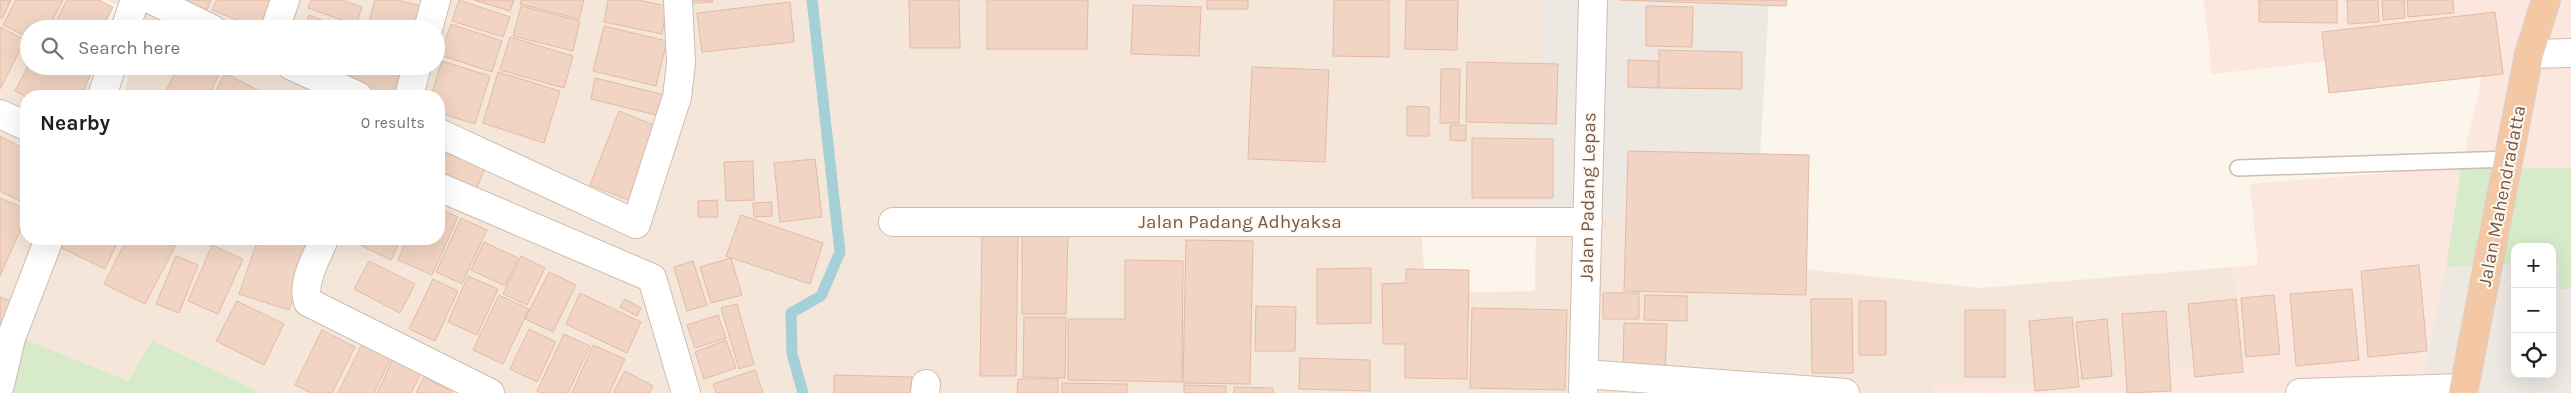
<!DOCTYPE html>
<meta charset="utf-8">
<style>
:root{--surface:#fff;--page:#f6f6f6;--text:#202124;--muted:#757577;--line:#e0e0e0}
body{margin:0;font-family:Karla,sans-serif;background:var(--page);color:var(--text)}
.controls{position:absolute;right:15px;bottom:15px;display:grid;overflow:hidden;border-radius:10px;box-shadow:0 5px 20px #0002}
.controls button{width:45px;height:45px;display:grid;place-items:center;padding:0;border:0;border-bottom:1px solid var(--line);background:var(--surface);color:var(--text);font:25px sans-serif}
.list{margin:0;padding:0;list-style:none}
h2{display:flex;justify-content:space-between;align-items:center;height:65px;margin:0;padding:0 20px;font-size:21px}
h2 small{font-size:16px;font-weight:400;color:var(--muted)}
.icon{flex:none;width:28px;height:28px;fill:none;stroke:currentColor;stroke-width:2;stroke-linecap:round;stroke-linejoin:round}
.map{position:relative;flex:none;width:2571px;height:393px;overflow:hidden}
.search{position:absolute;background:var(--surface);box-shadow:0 5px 20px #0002;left:20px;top:20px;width:425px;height:55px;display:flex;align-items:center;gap:12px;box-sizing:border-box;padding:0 18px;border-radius:28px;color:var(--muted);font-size:19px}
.panel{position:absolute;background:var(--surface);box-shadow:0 5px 20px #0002;left:20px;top:90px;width:425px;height:155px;border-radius:20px}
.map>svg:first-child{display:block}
.residential{fill:#f4e7d9;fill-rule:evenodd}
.commercial{fill:#fce7df}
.industrial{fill:#eee8e3}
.green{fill:#d7eac9}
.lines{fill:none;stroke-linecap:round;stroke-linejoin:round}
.stream{stroke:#a5d0d7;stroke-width:11}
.building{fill:#f1d4c3;stroke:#e3baa4}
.service-casing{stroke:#cebdb0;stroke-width:18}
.minor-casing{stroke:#cebdb0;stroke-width:30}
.trunk-casing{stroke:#d9d1cd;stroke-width:30}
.service{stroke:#fff;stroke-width:15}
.minor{stroke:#fff;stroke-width:28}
.trunk{stroke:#f5c8a5;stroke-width:28}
.labels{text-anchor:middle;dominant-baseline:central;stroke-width:4;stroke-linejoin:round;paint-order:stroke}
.street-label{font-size:19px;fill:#775c4e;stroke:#fef9f1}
</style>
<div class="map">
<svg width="2571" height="393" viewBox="0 0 2571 393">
<rect width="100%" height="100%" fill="#fcf5eb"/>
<path class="residential" d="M0,0H82L71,29H29V66L57,69L123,96L132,66H436V29H143L146,19L106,0H1543L1536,221L1757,211L1747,263L1981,288L2233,267L2247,360L2054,386L1935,383L1934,393H261L152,340L128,381L0,329ZM26,96H439V239H26ZM1420,217L1536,221L1535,291L1426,293Z"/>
<path class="commercial" d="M2204,0H2571V168L2461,167L2446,267L2420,393H1934V383L2054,386L2247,360L2233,267L2258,265L2250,184L2461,167L2490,43L2212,74Z"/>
<path class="industrial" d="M1543,0H1769L1757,211L1536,221Z
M2552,262H2559V289H2571V393H2420L2446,267L2515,264V374H2552Z"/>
<path class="green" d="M2461,167L2571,168V289H2559V262H2552V247H2515V264L2446,267Z
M0,329L128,381L152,340L261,393H0Z"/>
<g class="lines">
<path class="stream" d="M803,393L792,354L791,313L821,296L840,252L812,0"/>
</g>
<path class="building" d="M0,0H11L2,19L0,18Z
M16,0H63L48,29H29V38L3,25Z
M67,0H99L113,7L102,29H52Z
M181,0H211L207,10Z
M217,0H271L259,29L212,10Z
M311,0H342L362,7L356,25L308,8Z
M375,0H397L426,7L420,29H379L368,26Z
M459,0L510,17L503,37L452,21Z
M474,0H514L510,11Z
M521,0H584L579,19L520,4Z
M608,0H638L667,6L662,34L604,22Z
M682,0H712L713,2L682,4Z
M909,0H959L960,48H910Z
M987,0H1088L1087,49H987Z
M1207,0H1248V9H1207Z
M1334,0H1389V57L1333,56Z
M1406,0H1458L1457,50L1405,49Z
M1620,0H1787L1786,6Z
M2259,0H2337V23L2259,22Z
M2347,0H2378L2379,22L2348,24Z
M2382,0H2404L2405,18L2383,20Z
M2407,0H2453L2454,13L2408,17Z
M790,2L794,42L702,52L697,13Z
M1133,5L1201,7L1199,56L1131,54Z
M521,6L580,21L573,51L513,36Z
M1646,6L1693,7L1692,47L1646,46Z
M2495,12L2503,74L2329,93L2322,32Z
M309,15L345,29H304Z
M451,24L502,41L492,72L440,55Z
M604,26L667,41L656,86L593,71Z
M0,27L25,40L0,89Z
M510,37L573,56L564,88L500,70Z
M1659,50L1742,52V89L1659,88Z
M1628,60L1658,61V88L1628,87Z
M442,61L490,76L475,124L439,113V96H431Z
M1467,62L1558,64L1556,124L1466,122Z
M29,64L74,66L91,75L80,96L26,97L15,91Z
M87,66H98L96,71Z
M179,66H213L221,71L208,96H163Z
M354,66H408L399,96H390L348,84Z
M1252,67L1329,70L1325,162L1248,159Z
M1441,69H1460L1459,123H1440Z
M498,72L560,91L544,143L483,123Z
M225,73L263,93L261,96H213Z
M595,78L665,95L660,116L591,99Z
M1407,106L1429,107V136H1407Z
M619,111L661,128L633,202L590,185Z
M1450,125H1466V141L1450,140Z
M0,136L26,150L24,183L26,204L0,191Z
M1472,138L1553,139V198H1472Z
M1628,151L1809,155L1806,295L1624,291Z
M446,153L485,168L475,193L439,180V171Z
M815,159L822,217L780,222L774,163Z
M753,161L754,200L726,201L724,162Z
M0,198L26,209V217L0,276Z
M717,200L718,217H698V201Z
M772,202V216L754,217L753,203Z
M439,209L458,217L432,275L398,260L407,239H439Z
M741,215L823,243L810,284L726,256Z
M461,218L487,230L462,284L436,272Z
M982,232L1018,233L1016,376H980Z
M1022,232H1068L1066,314H1022Z
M62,239H119L105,269L58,246Z
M127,239H179L145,304L104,284Z
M258,239H312L289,310L239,294Z
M348,239H401L391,260Z
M1186,240L1253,241L1250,384L1183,383Z
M484,242L518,258L505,286L471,270Z
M212,245L243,259L218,314L188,301Z
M176,256L198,265L179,313L156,304Z
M521,256L545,268L527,305L503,294Z
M731,258L742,295L711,303L700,267Z
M1125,260L1183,261L1182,382L1068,380V319H1125Z
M369,261L415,284L400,313L354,289Z
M693,261L707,305L687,311L674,267Z
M2419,265L2427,351L2368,357L2361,271Z
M1371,268V323L1317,324V269Z
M1406,269L1469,270L1467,379L1405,378V344H1383L1382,284L1406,283Z
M549,272L576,285L553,332L525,319Z
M468,276L498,289L477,335L448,322Z
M433,279L458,291L435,341L409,329Z
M2352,289L2359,360L2296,366L2290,294Z
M580,293L641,322L627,353L566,324Z
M1603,293H1639V319H1603Z
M499,295L529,309L503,364L473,350Z
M1645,295L1687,296V321L1644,320Z
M2274,295L2280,354L2246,357L2241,298Z
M0,297L13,302L0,339Z
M625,299L641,308L637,316L620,307Z
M1811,299H1852L1853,373H1812Z
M2236,299L2243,372L2195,377L2188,304Z
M237,301L284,324L264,365L216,341Z
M1859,301H1886V355H1859Z
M737,304L754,364L739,369L721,308Z
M1256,306L1296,307L1295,351H1255Z
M1472,308L1567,310L1565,390L1470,388Z
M1965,310H2005V377H1965Z
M2166,311L2171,391L2127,393L2122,314Z
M718,315L726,338L695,348L687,325Z
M1024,317H1066L1065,378L1023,377Z
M2072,317L2079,387L2035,391L2029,321Z
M2107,319L2112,376L2082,379L2076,322Z
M1624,323L1667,324L1665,370L1623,369Z
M529,329L556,342L537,382L510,369Z
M322,330L355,347L332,393H311L295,385Z
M564,334L590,346L568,393H541L537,391Z
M726,340L736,368L704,379L695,352Z
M362,344L391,358L374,393H338Z
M593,345L625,359L609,393H572Z
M394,357L422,371L411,393H377Z
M1300,358L1370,360V391L1299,389Z
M755,370L763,393H716L713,384Z
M625,371L653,386L649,393H613Z
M834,375L912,377V393H834Z
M424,377L451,391V393H416Z
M1018,379H1058V393H1017Z
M1062,383L1127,384V393H1062Z
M1184,385L1226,386V393H1184Z
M1234,387L1273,388V393H1234Z"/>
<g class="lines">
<g class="service-casing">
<path id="service" d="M2238,168L2509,159"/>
</g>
<g class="minor-casing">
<path id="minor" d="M152,0L212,29
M125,29L135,0
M275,29L285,0
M428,29L436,0
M2529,54L2571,53
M292,66L358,96
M102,96L112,66
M409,96L417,66
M0,114L26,126
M439,133L636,224L677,97L681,63L678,0
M439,187L652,278L686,393
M893,222H1588
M324,239C317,257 301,283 308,302L490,393
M1584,374L1845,393
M0,385L11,338L49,239
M925,393L926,384
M1583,393L1593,0
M2300,393L2464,388"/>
</g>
<g class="trunk-casing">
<path id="trunk" d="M2463,393L2529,54L2546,0"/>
</g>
<use href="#service" class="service"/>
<use href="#minor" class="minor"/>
<use href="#trunk" class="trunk"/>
</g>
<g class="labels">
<g class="street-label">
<text transform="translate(2502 196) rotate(-79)">Jalan Mahendradatta</text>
<text transform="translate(1588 197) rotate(-89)">Jalan Padang Lepas</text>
<text x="1240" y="222">Jalan Padang Adhyaksa</text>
</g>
</g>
</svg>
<div class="controls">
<button>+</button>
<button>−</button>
<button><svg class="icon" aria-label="locate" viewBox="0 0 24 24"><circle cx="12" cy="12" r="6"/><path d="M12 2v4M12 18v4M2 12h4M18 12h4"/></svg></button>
</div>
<div class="search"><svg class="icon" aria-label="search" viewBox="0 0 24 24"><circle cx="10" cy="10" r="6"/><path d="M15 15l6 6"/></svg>Search here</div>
<section class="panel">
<h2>Nearby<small>0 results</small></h2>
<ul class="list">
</ul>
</section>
</div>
